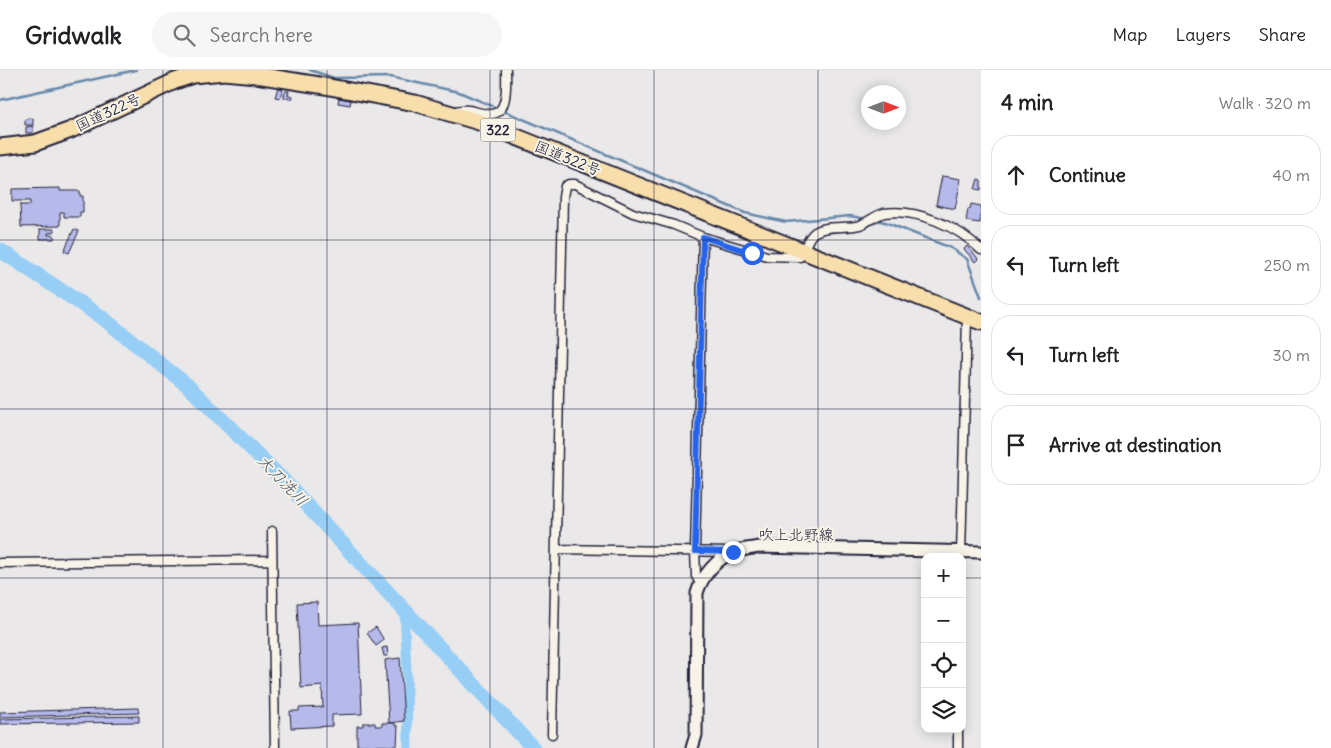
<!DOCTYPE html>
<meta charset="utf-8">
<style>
:root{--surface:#fff;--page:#f6f6f6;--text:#202124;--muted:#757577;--line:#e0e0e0}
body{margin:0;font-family:Delius,"Klee One",sans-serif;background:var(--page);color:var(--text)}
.controls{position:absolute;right:15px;bottom:15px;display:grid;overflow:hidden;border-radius:10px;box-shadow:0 2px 12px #0003}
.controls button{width:45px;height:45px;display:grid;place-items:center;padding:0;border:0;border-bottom:1px solid var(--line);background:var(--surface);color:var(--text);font:25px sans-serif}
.compass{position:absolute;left:861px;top:15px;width:45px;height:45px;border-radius:50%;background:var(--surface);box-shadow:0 2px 12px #0003;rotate:90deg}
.stop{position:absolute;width:15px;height:15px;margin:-11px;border:4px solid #2563eb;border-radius:50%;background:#fff}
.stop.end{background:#2563eb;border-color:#fff;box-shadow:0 1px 5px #0008}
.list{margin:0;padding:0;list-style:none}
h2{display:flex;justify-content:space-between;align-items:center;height:65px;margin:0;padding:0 20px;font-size:21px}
h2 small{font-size:16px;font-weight:400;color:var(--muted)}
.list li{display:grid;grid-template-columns:32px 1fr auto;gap:15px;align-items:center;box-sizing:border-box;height:80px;margin:0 10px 10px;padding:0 10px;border:1px solid var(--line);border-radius:20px}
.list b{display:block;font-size:19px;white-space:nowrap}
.list em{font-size:16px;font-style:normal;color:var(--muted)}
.icon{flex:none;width:28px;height:28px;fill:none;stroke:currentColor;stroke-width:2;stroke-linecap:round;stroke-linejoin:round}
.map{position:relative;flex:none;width:981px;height:678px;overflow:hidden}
header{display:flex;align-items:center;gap:30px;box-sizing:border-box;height:70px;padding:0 25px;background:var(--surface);border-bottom:1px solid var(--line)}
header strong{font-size:24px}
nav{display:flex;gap:28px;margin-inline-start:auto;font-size:18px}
.search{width:350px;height:45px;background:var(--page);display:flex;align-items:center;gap:12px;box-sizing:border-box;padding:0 18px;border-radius:28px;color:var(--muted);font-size:19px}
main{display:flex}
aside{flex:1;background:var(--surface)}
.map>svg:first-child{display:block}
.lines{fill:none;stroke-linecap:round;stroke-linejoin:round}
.stream{stroke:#6889ab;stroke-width:2.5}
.canal{stroke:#96cef6;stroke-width:9}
.river{stroke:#96cef6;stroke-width:15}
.building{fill:#b6baeb;stroke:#22223b}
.street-casing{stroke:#22223b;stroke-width:11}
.secondary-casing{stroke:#22223b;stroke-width:15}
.highway-casing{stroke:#22223b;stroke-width:19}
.street{stroke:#f7f3e8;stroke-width:8}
.secondary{stroke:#f7f3e8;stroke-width:11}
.highway{stroke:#f8deab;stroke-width:15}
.route{stroke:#2563eb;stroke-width:6}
.grid{fill:none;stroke:#22223b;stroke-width:1;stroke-opacity:0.55}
.labels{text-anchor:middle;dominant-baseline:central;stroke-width:4;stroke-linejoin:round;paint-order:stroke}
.shield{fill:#f7f3e8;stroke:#62616f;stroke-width:1}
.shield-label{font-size:14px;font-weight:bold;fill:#22223b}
.street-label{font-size:15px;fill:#22223b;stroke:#f7f3e8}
.water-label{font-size:16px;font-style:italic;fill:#455673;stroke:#f7f3e8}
</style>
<header>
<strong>Gridwalk</strong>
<div class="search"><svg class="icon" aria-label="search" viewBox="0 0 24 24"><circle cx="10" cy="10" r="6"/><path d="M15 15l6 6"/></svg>Search here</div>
<nav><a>Map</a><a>Layers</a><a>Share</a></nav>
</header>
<main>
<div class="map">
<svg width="981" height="678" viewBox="0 0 981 678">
<rect width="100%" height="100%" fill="#eae8e9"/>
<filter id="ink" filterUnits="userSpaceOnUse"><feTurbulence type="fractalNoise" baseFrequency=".02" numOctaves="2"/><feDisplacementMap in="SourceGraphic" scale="10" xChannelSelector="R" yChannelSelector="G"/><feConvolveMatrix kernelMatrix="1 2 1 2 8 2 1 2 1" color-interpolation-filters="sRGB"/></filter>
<g filter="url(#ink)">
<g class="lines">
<path class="stream" d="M310,0L334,8L390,7L459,22L745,143L786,152L850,146L867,149
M0,30L136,0
M875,150L885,152L951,178L967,189L981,227"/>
<path class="canal" d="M404,539L407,601L408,678"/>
<path class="river" d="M0,180L104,249L187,315L285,412L533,678"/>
</g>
<path class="building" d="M278,17L283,19L280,28L275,27Z
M285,21H289L288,25L293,26L292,29L284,28Z
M339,28L351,30L350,35L338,33Z
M33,48V55H25V49Z
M33,56V63H26V57Z
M942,106L961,109L955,139L936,135Z
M978,109L981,110V120L975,119Z
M60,118V121H80V126H83V142H80V147H64V142H60V156L21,157L20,135H30V131H12V119Z
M971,134L981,136L980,153L966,151L968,139H970Z
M40,159H54V162L48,163V165H54V169H40Z
M74,159L79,161L69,183L64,181Z
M967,176L976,186L978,189L975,192L964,179Z
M317,532L318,555L358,553L362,644L332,645V656L291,658L290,641H299V638L323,637L322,616L301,618L297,533Z
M376,557L384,570L376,576L367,563Z
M387,577L388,586H384L382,578Z
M400,588L404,651L389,653L385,590Z
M138,638L139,643L0,647V642Z
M139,646V652L0,654V649Z
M363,653H375V656H382V653H395V656H398L397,676L357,675V656H363Z"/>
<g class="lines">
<g class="street-casing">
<path id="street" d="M453,42C469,36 476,44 491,44C509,44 506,12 506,0
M272,461L275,678
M557,479L732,482
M961,485L967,247
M0,493L272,490
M700,513L696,506L695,481L703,167
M552,664L563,127L565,116L569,114H575L633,143L674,155L703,167L767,186L800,187C806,180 806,168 815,162C829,154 846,159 860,155C868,152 876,145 884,143C917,138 959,157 981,180
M958,678V659"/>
</g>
<g class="secondary-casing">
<path id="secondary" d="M692,678L696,665L697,523C702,506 717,488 734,482C741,479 750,479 758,477L981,482"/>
</g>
<g class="highway-casing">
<path id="highway" d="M0,77L35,73L71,60L175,11L193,5L224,2L256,5L319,15L415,33L479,52L981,252"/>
</g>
<use href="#street" class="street"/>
<use href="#secondary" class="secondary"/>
<use href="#highway" class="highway"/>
</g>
</g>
<g class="lines" filter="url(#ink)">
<path class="route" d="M733,482L695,481L703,167L752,183"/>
</g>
<path class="grid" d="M163,0V678M327,0V678M490,0V678M654,0V678M818,0V678M0,170H981M0,339H981M0,508H925M962,508H981"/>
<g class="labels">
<rect class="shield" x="480.5" y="48.5" width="35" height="23" rx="4"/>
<g class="shield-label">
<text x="498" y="60">322</text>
</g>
<g class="street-label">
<text transform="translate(108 42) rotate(-25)">国道322号</text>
<text transform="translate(568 88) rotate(22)">国道322号</text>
<text x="796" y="464">吹上北野線</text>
</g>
<g class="water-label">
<text transform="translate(283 410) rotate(46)">大刀洗川</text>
</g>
</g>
</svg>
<div class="controls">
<button>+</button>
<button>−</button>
<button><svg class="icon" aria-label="locate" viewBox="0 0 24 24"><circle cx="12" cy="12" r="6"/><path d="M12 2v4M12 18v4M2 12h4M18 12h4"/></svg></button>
<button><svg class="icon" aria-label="layers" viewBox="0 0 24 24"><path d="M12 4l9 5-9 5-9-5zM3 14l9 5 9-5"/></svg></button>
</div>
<svg class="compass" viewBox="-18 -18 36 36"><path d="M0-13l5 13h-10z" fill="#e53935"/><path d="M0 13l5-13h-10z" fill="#757577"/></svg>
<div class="stop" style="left:752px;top:183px"></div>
<div class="stop end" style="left:733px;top:482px"></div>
</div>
<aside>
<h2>4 min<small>Walk · 320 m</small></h2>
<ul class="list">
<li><svg class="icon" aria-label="ahead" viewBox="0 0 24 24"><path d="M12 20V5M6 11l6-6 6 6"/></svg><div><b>Continue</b></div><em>40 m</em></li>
<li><svg class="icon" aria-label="left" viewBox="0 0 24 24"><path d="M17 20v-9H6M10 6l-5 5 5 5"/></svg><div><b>Turn left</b></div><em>250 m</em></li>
<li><svg class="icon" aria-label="left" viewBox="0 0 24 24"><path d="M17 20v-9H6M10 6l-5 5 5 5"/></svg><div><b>Turn left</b></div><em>30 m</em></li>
<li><svg class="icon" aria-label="arrive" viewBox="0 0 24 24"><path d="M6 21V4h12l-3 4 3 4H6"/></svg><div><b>Arrive at destination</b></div></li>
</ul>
</aside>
</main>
